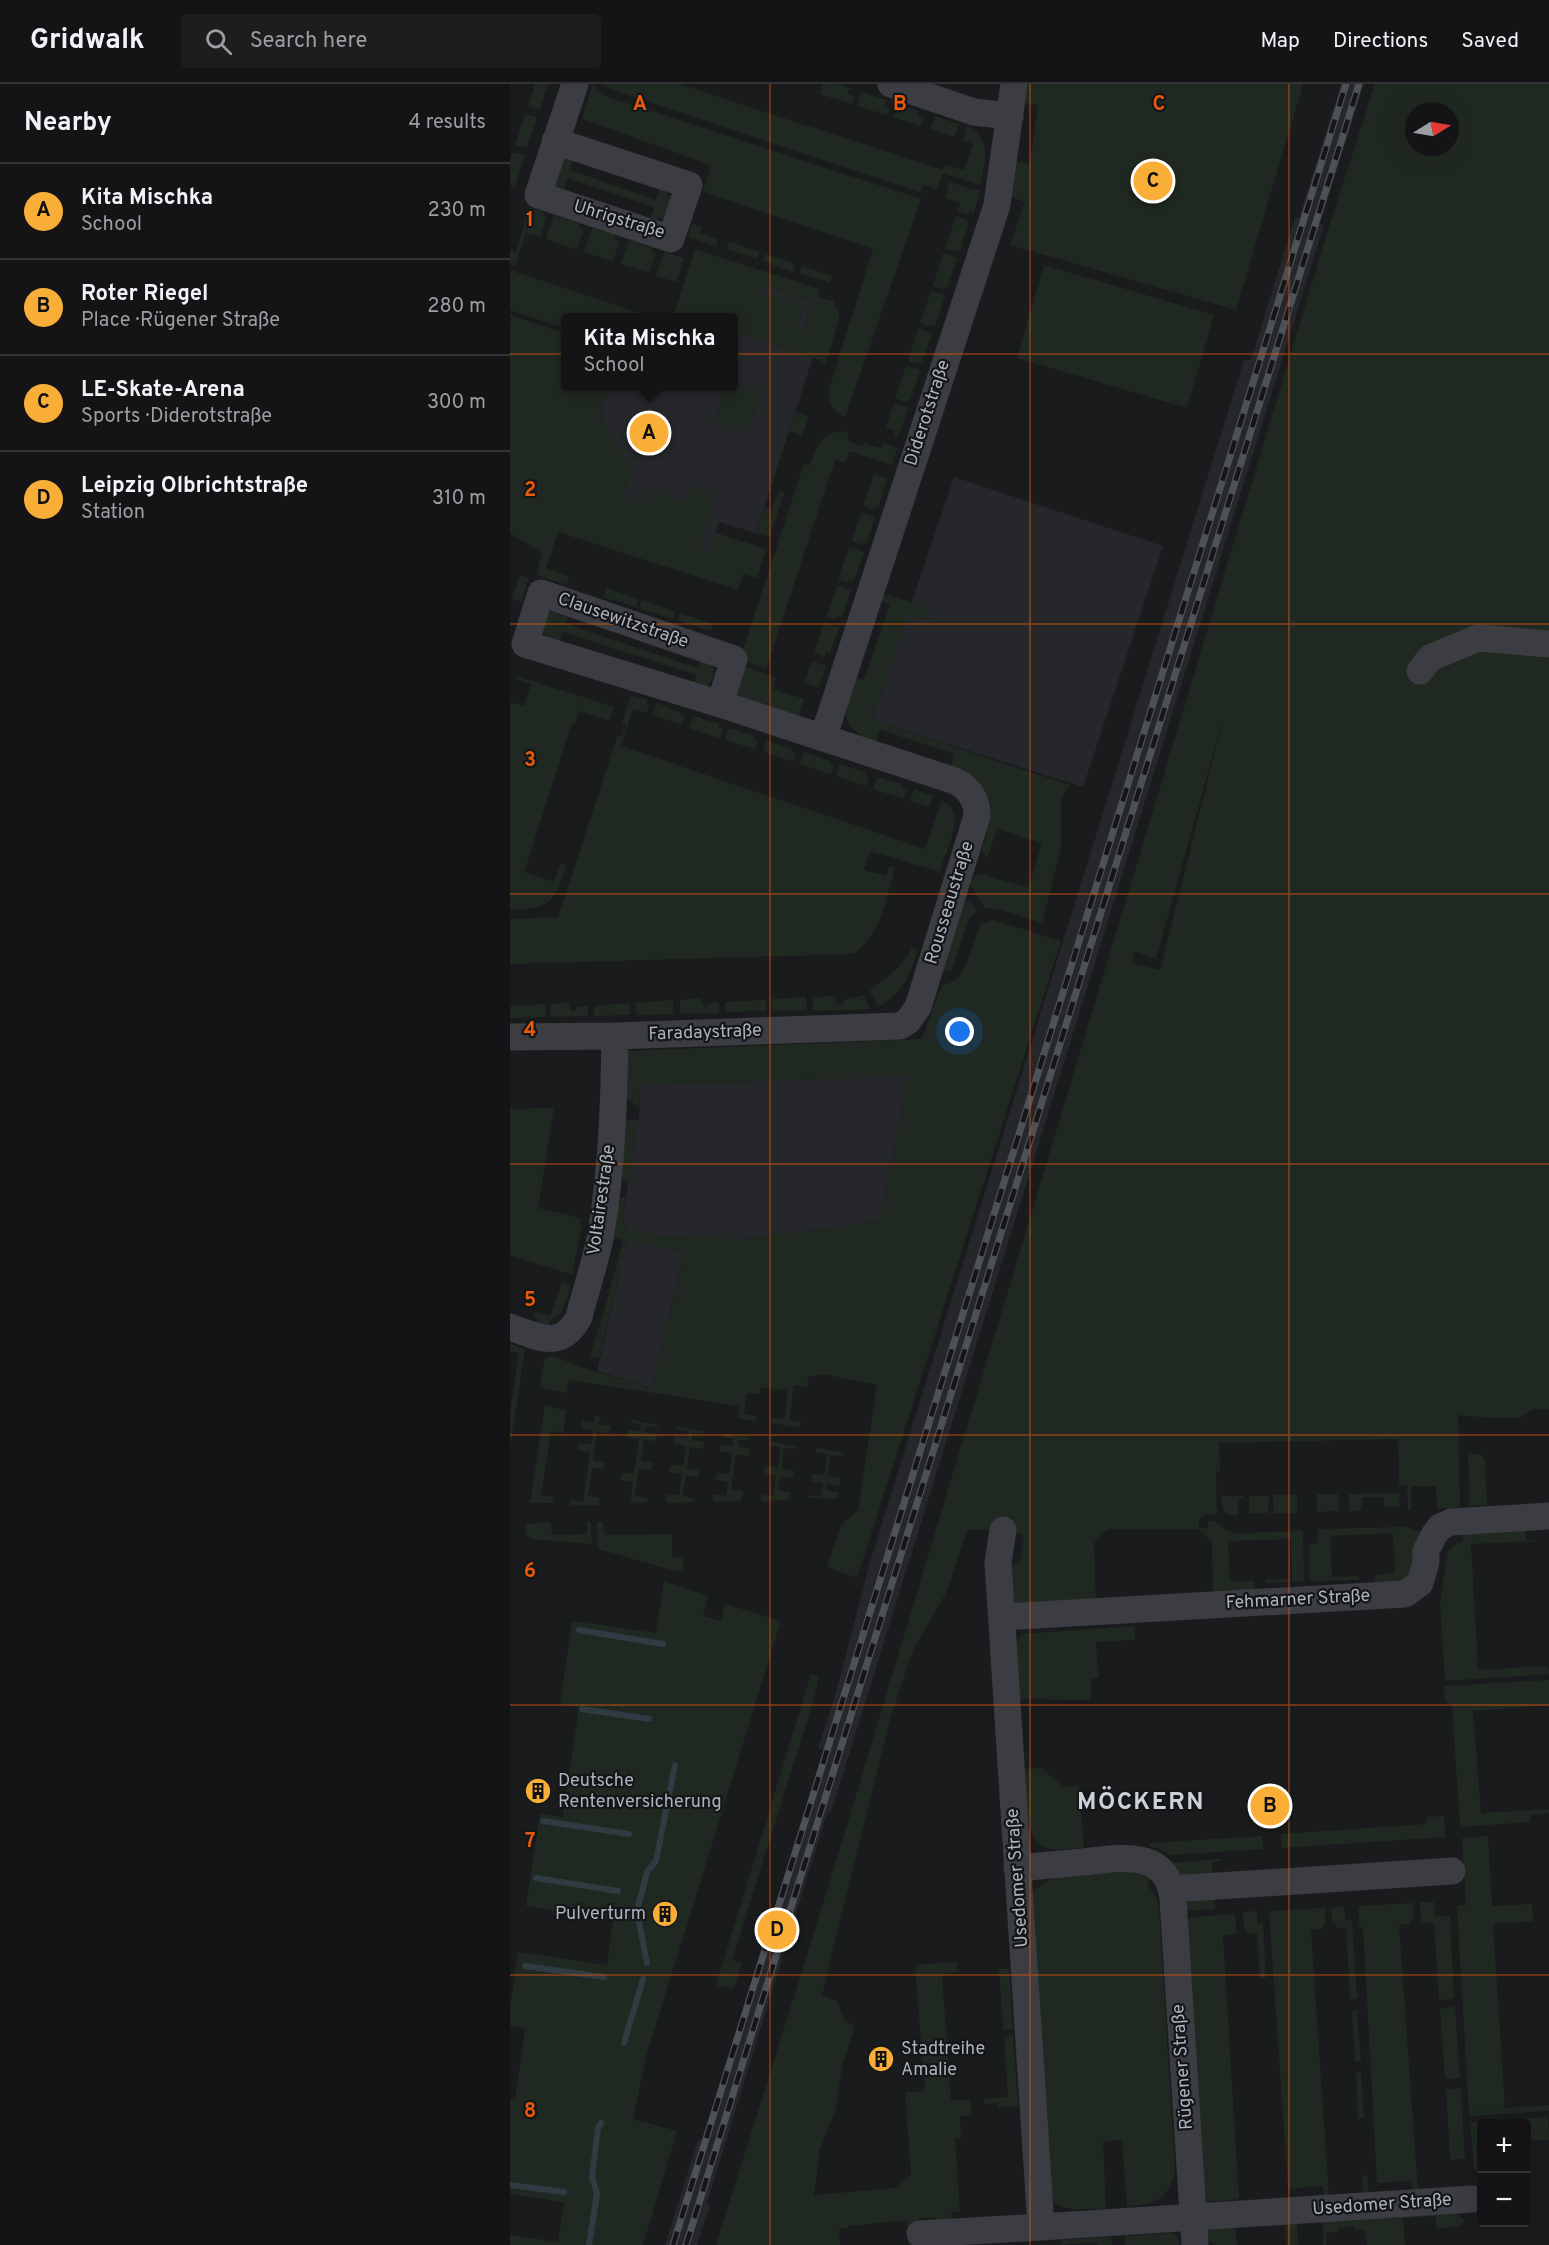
<!DOCTYPE html>
<meta charset="utf-8">
<style>
:root{--surface:#141416;--page:#1d1d1f;--text:#f1f3f6;--muted:#9d9ea1;--line:#333335;--accent:#f9ae37}
body{margin:0;font-family:Overpass,sans-serif;background:var(--page);color:var(--text)}
.controls{position:absolute;right:18px;bottom:18px;display:grid;overflow:hidden;border-radius:6px;box-shadow:0 6px 24px #0002}
.controls button{width:54px;height:54px;display:grid;place-items:center;padding:0;border:0;border-bottom:2px solid var(--line);background:var(--surface);color:var(--text);font:30px sans-serif}
.compass{position:absolute;left:895px;top:18px;width:54px;height:54px;border-radius:50%;background:var(--surface);box-shadow:0 6px 24px #0002;rotate:79deg}
.you{position:absolute;left:450px;top:948px;width:21px;height:21px;margin:-15px;border:4px solid #fff;border-radius:50%;background:#1a73e8;box-shadow:0 0 0 9px #1a73e833}
.badge{display:grid;place-items:center;width:39px;height:39px;border-radius:50%;background:var(--accent);color:#111;font-size:20px;font-weight:700}
.pin{position:absolute;translate:-50% -50%;border:3px solid #fff;box-shadow:0 2px 6px #0006}
.popup{position:absolute;left:51px;top:229px;width:177px;height:78px;box-sizing:border-box;display:grid;place-content:center;border-radius:6px;background:var(--surface);filter:drop-shadow(0 2px 4px #0005);font-size:20px;white-space:nowrap;color:var(--muted)}
.popup b{font-size:22px;color:var(--text)}
.popup::after{content:'';position:absolute;left:50%;top:100%;margin-left:-12px;border:12px solid transparent;border-top-color:var(--surface)}
.list{margin:0;padding:0;list-style:none}
h2{display:flex;justify-content:space-between;align-items:center;height:78px;margin:0;padding:0 24px;font-size:26px}
h2 small{font-size:20px;font-weight:400;color:var(--muted)}
.list li{display:grid;grid-template-columns:39px 1fr auto;gap:18px;align-items:center;box-sizing:border-box;height:96px;padding:0 24px;border-top:2px solid var(--line)}
.list b{display:block;font-size:22px;white-space:nowrap}
.list p{margin:0;font-size:20px;white-space:nowrap;color:var(--muted)}
.list em{font-size:20px;font-style:normal;color:var(--muted)}
.icon{flex:none;width:33px;height:33px;fill:none;stroke:currentColor;stroke-width:2;stroke-linecap:round;stroke-linejoin:round}
.map{position:relative;flex:none;width:1039px;height:2161px;overflow:hidden}
header{display:flex;align-items:center;gap:36px;box-sizing:border-box;height:84px;padding:0 30px;background:var(--surface);border-bottom:2px solid var(--line)}
header strong{font-size:28px}
nav{display:flex;gap:33px;margin-inline-start:auto;font-size:21px}
.search{width:420px;height:54px;background:var(--page);display:flex;align-items:center;gap:15px;box-sizing:border-box;padding:0 21px;border-radius:6px;color:var(--muted);font-size:22px}
main{display:flex}
aside{flex:1;background:var(--surface)}
.map>svg:first-child{display:block}
.built{fill:#26272a}
.green{fill:#202921;fill-rule:evenodd}
.lines{fill:none;stroke-linecap:round;stroke-linejoin:round}
.stream{stroke:#2f3b42;stroke-width:6}
.minor{stroke:#3b3d42;stroke-width:27}
.rail-casing{stroke:#4e5157;stroke-width:7}
.rail{stroke:#151618;stroke-width:4.5;stroke-dasharray:14;stroke-linecap:butt}
.grid{fill:none;stroke:#e8590c;stroke-width:1.5;stroke-opacity:0.55}
.labels{text-anchor:middle;dominant-baseline:central;stroke-width:4.5;stroke-linejoin:round;paint-order:stroke}
.street-label{font-size:18px;fill:#adb2bd;stroke:#151618}
.poi-label{font-size:18px;fill:#adb2bd;stroke:#151618;text-anchor:start}
.district-label{font-size:24px;font-weight:bold;letter-spacing:1.5px;fill:#ced1d9;stroke:#151618}
.grid-label{font-size:20px;text-anchor:middle;font-weight:bold;fill:#e8590c;stroke:#151618;stroke-width:4.5;stroke-linejoin:round;paint-order:stroke}
</style>
<header>
<strong>Gridwalk</strong>
<div class="search"><svg class="icon" aria-label="search" viewBox="0 0 24 24"><circle cx="10" cy="10" r="6"/><path d="M15 15l6 6"/></svg>Search here</div>
<nav><a>Map</a><a>Directions</a><a>Saved</a></nav>
</header>
<main>
<aside>
<h2>Nearby<small>4 results</small></h2>
<ul class="list">
<li><span class="badge">A</span><div><b>Kita Mischka</b><p>School</p></div><em>230 m</em></li>
<li><span class="badge">B</span><div><b>Roter Riegel</b><p>Place · Rügener Straße</p></div><em>280 m</em></li>
<li><span class="badge">C</span><div><b>LE-Skate-Arena</b><p>Sports · Diderotstraße</p></div><em>300 m</em></li>
<li><span class="badge">D</span><div><b>Leipzig Olbrichtstraße</b><p>Station</p></div><em>310 m</em></li>
</ul>
</aside>
<div class="map">
<svg width="1039" height="2161" viewBox="0 0 1039 2161">
<rect width="100%" height="100%" fill="#1a1b1d"/>
<path class="built" d="M831,0H854L810,140L814,141L321,1729H317L197,2119L200,2121L187,2161H155L188,2056H193L314,1666L308,1664L325,1612L360,1478L734,276H741L785,133L789,134Z
M189,181L301,218L285,268L303,273L246,449L209,438L200,468L0,405V243L55,249V302H223V234Z
M444,393L653,462L573,703L362,636Z
M399,992L370,1137L235,1155L182,1154L174,1169L142,1304L87,1287L119,1149L113,1134L127,1039L129,1036L130,1001Z"/>
<path class="green" d="M25,0H38L30,26L18,22Z
M94,0H169L433,86L435,81L454,86L463,60L453,56L457,42C483,55 474,77 471,101L433,89L427,105L413,101L411,109L100,5Z
M313,0H326L339,4L338,10L344,12L342,20L310,10Z
M516,0H793L726,226L500,161L515,118L499,112L505,77L520,80L528,21L514,19Z
M865,0H1039V1325H1023L1010,1334H981L948,1331L950,1423L927,1425L926,1402H901V1426H898L897,1401H889L888,1355L709,1359L710,1387H706L707,1431H693L689,1435V1444H698V1438L705,1437L714,1445L723,1449L793,1447L794,1497L756,1499V1496L782,1495L781,1455L718,1457L720,1497H744V1511L703,1514L702,1458L689,1445H598L584,1459L586,1522L505,1523L498,1478L510,1480L514,1450L502,1448V1445L457,1446L437,1507L403,1566L380,1635L312,1911L327,1917L335,1937L345,1942L332,1982L326,2024L310,2065L304,2111L386,2104L401,2091L395,2008L415,2007L405,1881L447,1878V1888L432,1890L441,2016H461V2031L450,2032L451,2054L445,2055L450,2127L441,2128L442,2137L427,2136L424,2133L409,2135L411,2147L407,2161H399L397,2136L338,2142V2144L329,2145L330,2161H206L317,1807L819,143ZM904,27H940V63H904ZM715,627L650,886L622,879L625,868L646,875Z
M82,1L98,13L411,115L335,333C323,327 318,320 319,305L363,165L193,108L201,81L72,35Z
M351,8L377,16L375,22L380,24L377,31L347,22Z
M388,20L409,27L407,32L413,34L410,42L383,33Z
M15,30L27,33L17,64L5,61Z
M425,32L449,40L445,53L420,45Z
M3,68L15,71L5,102L0,101V76Z
M55,73H64L60,86L146,116L150,103L161,113L154,134L140,136L144,123L58,94L53,107L43,102Z
M439,98L470,107L464,129L459,127L458,131L447,128L450,119L435,114Z
M19,123L34,128L33,132L37,133L30,153L16,149L5,182L0,180V166L6,168Z
M44,131L69,139L68,143L74,146L67,166L36,155Z
M446,132L459,137L450,167L446,166L445,168L435,165Z
M182,140L192,143L190,149L208,155L206,162L178,153Z
M82,144L106,151L104,155L110,157L103,177L74,168Z
M119,156L142,164L141,167L146,169L139,189L111,180Z
M219,158L249,168L247,175L216,165Z
M185,165L306,204L310,206L308,213L323,217L329,229V236L315,281L310,279L311,276L264,262L223,247V234L163,233ZM252,202L301,218L291,250L286,245L294,223L250,209Z
M154,168L174,174L166,198L146,192Z
M433,169L447,174L437,204L434,203L433,205L423,202Z
M255,170L285,180L283,188L252,177Z
M534,181L704,231L677,324L507,274Z
M292,182L322,192L320,199L290,190Z
M0,186L5,188L142,233L55,234V244L0,226Z
M421,207L435,211L425,242L421,241L420,243L410,239Z
M0,228L3,232L55,249V302L99,303L92,323L94,336L100,352L109,360L112,369L124,383L115,412L135,419L139,406L177,418L183,401L206,409L189,464L200,468L206,449L256,465L247,494L233,490L228,506L48,448L36,484L59,492L57,501L30,492L27,488L32,469L0,449V243L2,233L0,234Z
M408,244L422,249L412,279L409,278L408,280L398,277Z
M396,282L410,286L400,317L396,316L395,318L385,314Z
M223,298L252,307L238,349L204,338L216,303L223,302Z
M384,319L398,324L388,353L384,351L385,347L376,343Z
M286,328L299,332L292,352L279,347Z
M330,347L339,349L337,356L352,362L354,359L371,364L373,359L387,364L382,381L339,367L335,379L325,376L256,585L230,575L294,380L300,381C307,362 309,352 330,347Z
M364,390L377,394L368,425L364,424L363,426L353,422Z
M269,406L275,408L259,453L246,449L255,424L262,426Z
M351,428L365,433L356,460L353,458L352,461L342,457Z
M339,463L354,468L344,497L339,496L338,499L328,496Z
M10,491L19,494L11,518L2,515Z
M327,501L341,506L332,533L328,532L326,535L317,532Z
M96,504L128,515L126,523L93,513Z
M379,511L417,524L420,527V537L398,531L362,636L560,701L551,714V763L532,839L492,826L475,824L460,801L463,793L472,790L518,804L532,759L487,745L477,775L472,765C477,748 484,731 477,714L440,684L444,670L370,646L365,660C329,641 332,628 341,592L354,596L380,520L367,515Z
M132,516L165,527L163,535L129,524Z
M45,526L59,529L56,540L188,584L193,572C205,582 208,590 197,602L183,603L186,591L53,548L49,558C29,550 31,548 37,529Z
M170,529L203,540L201,547L168,536Z
M314,539L329,544L320,569L317,568L315,573L304,569Z
M302,577L316,582L309,604L294,599Z
M229,580L266,594L263,605L294,615L288,636L227,612Z
M6,592L104,623L99,637L69,627L65,640L62,639L14,788L44,798L51,779L57,781C44,819 41,825 0,825V618L14,622L21,600L5,595Z
M121,611L137,616L136,620L139,621L137,629L123,625L111,662L415,765L432,716C436,719 440,721 443,726C450,739 434,773 430,788L360,767L354,786L376,792L379,782L385,784C376,813 371,853 343,870L0,880V835L48,833L107,654L108,652L112,653L116,640L112,639Z
M146,619L171,628V631L175,633L172,641L142,631Z
M183,632L209,640L208,644L213,645L210,654L179,644Z
M219,644L245,652L244,655L248,657L245,665L215,656Z
M256,656L282,665L281,668L286,669L283,678L253,668Z
M294,668L320,677L319,680L324,682L321,690L290,680Z
M330,680L356,689L355,692L359,694L356,702L326,692Z
M367,693L393,701L392,705L397,706L394,715L363,705Z
M404,705L423,712L419,723L400,717Z
M454,817H459L467,827L458,836L443,883L441,886L432,887Z
M483,836L551,857L347,1494L317,1483L331,1441L348,1426L367,1301L313,1290L298,1293L297,1303L284,1301L279,1336L292,1338L289,1344L262,1339L263,1334L275,1335L278,1307L251,1303L250,1310L237,1309L234,1330L247,1332L246,1337L228,1334L229,1322L59,1296L56,1309L29,1303L34,1278L37,1273L43,1272L76,1285L142,1304L174,1170L118,1154L89,1274L80,1272L96,1220L113,1156L98,1152L105,1112L115,1114L113,1134L119,1149L126,1147L150,1152L235,1155L370,1137L399,992L130,1001L129,1024L115,1013L118,967L412,955L432,901C459,898 460,861 471,840Z
M402,864L408,866C399,893 394,908 368,923L360,906C378,894 391,883 402,864Z
M354,911L360,925L303,927V913L325,912L326,919L330,921L333,920L334,916Z
M296,913L297,926L262,927V915Z
M191,914L193,922L196,924L201,919H209V929L170,930V916Z
M163,916L164,930L126,931L125,919Z
M256,916V927L216,928L215,918Z
M59,919L60,926L63,927L66,926L67,923L78,922V932L41,933L40,920Z
M119,919L120,931L84,932V922Z
M35,920L36,933L0,934V922Z
M44,1024L28,1124L71,1134L70,1139L72,1140L62,1191L0,1171V1025Z
M113,1036H129V1039H127L118,1098L107,1095Z
M52,1198L61,1201L52,1228L40,1237L37,1244L25,1243L27,1235L23,1234L25,1227L40,1232Z
M0,1260L15,1265L0,1364V1330L9,1269L0,1268Z
M35,1321L56,1327L53,1349L41,1347L31,1411L44,1413L43,1419H20Z
M85,1332L102,1335L90,1334L88,1340L101,1342L99,1350L87,1348L83,1376L95,1378L94,1385L82,1384L78,1412L90,1414L88,1421H61V1416L73,1417L80,1368L68,1366L69,1359L81,1360L83,1346L71,1344L72,1337L84,1339Z
M122,1336L148,1341V1343L136,1342L135,1348L147,1350L146,1357L134,1356L131,1377L143,1379L142,1386L129,1384L125,1412L138,1414L137,1418L120,1419L123,1398L110,1396L112,1389L124,1390L129,1355L117,1353L118,1346L130,1347L131,1341L119,1338Z
M168,1343L194,1347L195,1349H182V1356L194,1358L193,1365L180,1363L177,1384L189,1386V1393L176,1392L173,1412L185,1415L184,1418L157,1419L156,1417V1410L169,1411L172,1390L159,1388L161,1381L173,1382L176,1362L164,1360L165,1352L177,1354L178,1347L166,1345Z
M214,1350L240,1354L241,1356H228V1363L240,1364L239,1372L226,1370L221,1405L234,1407L230,1417L205,1418L203,1416V1410L216,1412L218,1398L205,1396L206,1389L219,1390L222,1369L209,1367L211,1360L223,1362L224,1355L212,1353Z
M261,1357L287,1363V1365L274,1364L272,1385L284,1387L283,1394L270,1392L268,1406L281,1408L278,1416L251,1417V1411L263,1412L266,1392L254,1389L255,1382L268,1384L270,1363L258,1361Z
M307,1364L333,1368L334,1372L321,1371L318,1392L331,1394L330,1401L317,1400L316,1406L329,1408L327,1415L298,1414V1411L311,1413L313,1399L301,1397L302,1390L314,1391L317,1370L305,1368Z
M958,1369L972,1371L975,1376L977,1421L960,1422Z
M889,1409L890,1422L874,1423V1413H852V1426L839,1427V1410Z
M807,1410H828L829,1427L807,1428Z
M763,1411H787V1429H764Z
M710,1412H733V1414H728V1431H719L714,1427Z
M739,1412H759L758,1429L739,1430Z
M41,1438L42,1451L77,1450V1438H81L82,1460L21,1455L15,1449L17,1440Z
M87,1438H93L94,1451L162,1450V1473H174L173,1489L88,1465Z
M895,1443L911,1448L907,1480L896,1496L866,1503L865,1491L885,1489L883,1449L820,1452L822,1493L849,1492V1496L800,1497L799,1460L808,1459V1445Z
M1016,1446V1455L1028,1457L961,1460L968,1586L1038,1582L1039,1590L935,1597L930,1522L937,1469L942,1462L953,1457V1449Z
M154,1497L198,1512L193,1532L211,1537L215,1520L271,1537L136,1973L123,2035L167,2047L133,2161H0V2151L48,2158L54,2118L0,2110V2016H5L15,1945L0,1942V1926L8,1868L97,1881L103,1836L16,1822L30,1729L53,1733L69,1623L50,1620L62,1537L146,1549Z
M624,1542L625,1556L586,1558L589,1594L581,1595V1616L505,1615L502,1558L508,1557L512,1550Z
M301,1590L309,1592L304,1615L222,1876L232,1879L224,1905L206,1901Z
M1039,1596V1621L963,1627L971,1729L1039,1725V1729L1020,1731V1738L950,1743L942,1621L935,1618L934,1602Z
M532,1684L553,1703L569,1702L574,1764C546,1765 522,1773 520,1737H513L510,1685Z
M934,1732L935,1753L772,1764L771,1750L917,1740V1733Z
M752,1752L753,1765L660,1771L646,1763H640L639,1759Z
M978,1752L982,1822L1022,1820L1023,1837L983,1840L995,2024L1039,2021V2027L959,2032L947,1822L956,1821L952,1754Z
M711,1775L713,1777L702,1778L703,1792H673L660,1779Z
M619,1784L636,1791L641,1795L637,1801L646,1812L649,1825L665,2087C657,2118 645,2119 617,2123L612,2056L593,2057L596,2125H564L552,2123L541,2116L523,1809C548,1781 583,1786 619,1784Z
M704,1811L705,1825L672,1827L678,1815Z
M910,1818H924L925,1833L940,1832L944,1915L929,1916L924,1839H911Z
M903,1819L904,1835L901,1836V1840L889,1841L908,2107H903L901,2097L867,2099L853,1843H849L848,1822Z
M834,1823L836,1836H842L847,1915H840L836,1843L826,1844V1839H822L821,1824Z
M815,1824V1840L813,1841V1845L801,1846L819,2113L852,2111L853,2091H857L859,2113L814,2114L813,2102L778,2105L759,1827Z
M747,1827L748,1840H753L756,1894H750L747,1849L737,1850V1845H734L733,1828Z
M725,1830L727,1850L713,1852L729,2115L696,2118L692,2105L673,1834Z
M489,1885H499L503,1945L493,1946Z
M945,1923L950,1994L935,1995L930,1924Z
M847,1926L851,1977H845L842,1927Z
M503,1951L508,2022L488,2023V2019L474,2020V2015L498,2013L494,1952Z
M851,1988L854,2034L848,2035L846,1989Z
M951,2004L955,2075L940,2076L936,2005Z
M1038,2033L1039,2056L1017,2057V2040H972L971,2086H964L960,2038Z
M945,2129L954,2136V2138L949,2142L927,2145L925,2132L893,2134L895,2161H857L855,2146L845,2147V2143L829,2144V2148L816,2149V2161H813V2137Z
M787,2139L788,2161H776L775,2140Z
M699,2141L725,2142L727,2161H704L703,2158H693Z
M661,2149L666,2151L670,2161H615V2152Z
M601,2153L602,2161H588L587,2158L551,2161V2156Z"/>
<g class="lines">
<path class="stream" d="M69,1546L153,1560
M72,1625L139,1635
M33,1737L119,1750
M26,1794L108,1807
M137,1879L127,1827L137,1788L146,1777L165,1681
M15,1882L94,1893
M114,1959L133,1895
M0,2101L54,2108
M79,2161L87,2110L82,2093L88,2044L91,2039"/>
<path class="minor" d="M381,0L464,28L500,32
M45,57L179,101L161,155L28,111L65,0
M910,587L920,574L968,554L1039,560
M313,654L487,121L504,0
M0,953L105,952L390,942L398,937L408,923L467,732C467,715 459,704 445,697L210,620L15,560L31,509L224,575L210,620
M0,1243C29,1253 51,1267 69,1233C76,1205 86,1177 91,1149C102,1083 104,1018 105,952
M493,1446L488,1479L531,2143L962,2115
M492,1533L895,1510L910,1499L916,1478V1467L924,1451L930,1443L941,1438L1039,1432
M507,1784C529,1782 551,1780 573,1778C610,1774 657,1764 663,1815L685,2161
M661,1805L942,1787
M410,2150L531,2143"/>
<g class="rail-casing">
<path id="rail" d="M163,2161L836,0
M176,2161L849,0"/>
</g>
<use href="#rail" class="rail"/>
</g>
<path class="grid" d="M260,0V2161M520,0V2161M779,0V2161M0,270H1039M0,540H1039M0,810H1039M0,1080H1039M0,1351H1039M0,1621H1039M0,1891H1039"/>
<defs>
<g id="building-disc" transform="scale(1.35)"><circle r="9.5" fill="#f9ae37" stroke="#151618"/><path d="M-4-6H4V6H1V3H-1V6H-4ZM-2.5-4.3h1.7v1.8h-1.7ZM.8-4.3h1.7v1.8H.8ZM-2.5-1h1.7V.8h-1.7ZM.8-1h1.7V.8H.8Z" fill="#111"/></g>
</defs>
<g fill-rule="evenodd">
<use href="#building-disc" x="28" y="1707"/>
<use href="#building-disc" x="155" y="1830"/>
<use href="#building-disc" x="371" y="1975"/>
</g>
<g class="labels">
<g class="street-label">
<text transform="translate(109 136) rotate(17)">Uhrigstraße</text>
<text transform="translate(418 329) rotate(-72)">Diderotstraße</text>
<text transform="translate(113 537) rotate(19)">Clausewitzstraße</text>
<text transform="translate(440 819) rotate(-73)">Rousseaustraße</text>
<text transform="translate(195 949) rotate(-2)">Faradaystraße</text>
<text transform="translate(92 1116) rotate(-82)">Voltairestraße</text>
<text transform="translate(788 1516) rotate(-3)">Fehmarner Straße</text>
<text transform="translate(508 1794) rotate(-94)">Usedomer Straße</text>
<text transform="translate(673 1983) rotate(-94)">Rügener Straße</text>
<text transform="translate(872 2121) rotate(-4)">Usedomer Straße</text>
</g>
<g class="poi-label">
<text x="48" y="1697">Deutsche<tspan x="48" dy="21">Rentenversicherung</tspan></text>
<text x="136" y="1830" text-anchor="end">Pulverturm</text>
<text x="391" y="1965">Stadtreihe<tspan x="391" dy="21">Amalie</tspan></text>
</g>
<g class="district-label">
<text x="631" y="1719">MÖCKERN</text>
</g>
</g>
<g class="grid-label">
<text x="130" y="26">A</text>
<text x="390" y="26">B</text>
<text x="649" y="26">C</text>
<text x="20" y="142">1</text>
<text x="20" y="412">2</text>
<text x="20" y="682">3</text>
<text x="20" y="952">4</text>
<text x="20" y="1222">5</text>
<text x="20" y="1493">6</text>
<text x="20" y="1763">7</text>
<text x="20" y="2033">8</text>
</g>
</svg>
<div class="controls">
<button>+</button>
<button>−</button>
</div>
<svg class="compass" viewBox="-18 -18 36 36"><path d="M0-13l5 13h-10z" fill="#e53935"/><path d="M0 13l5-13h-10z" fill="#9d9ea1"/></svg>
<div class="you"></div>
<div class="pin badge" style="left:139px;top:349px">A</div>
<div class="popup"><b>Kita Mischka</b>School</div>
<div class="pin badge" style="left:760px;top:1722px">B</div>
<div class="pin badge" style="left:643px;top:97px">C</div>
<div class="pin badge" style="left:267px;top:1846px">D</div>
</div>
</main>
